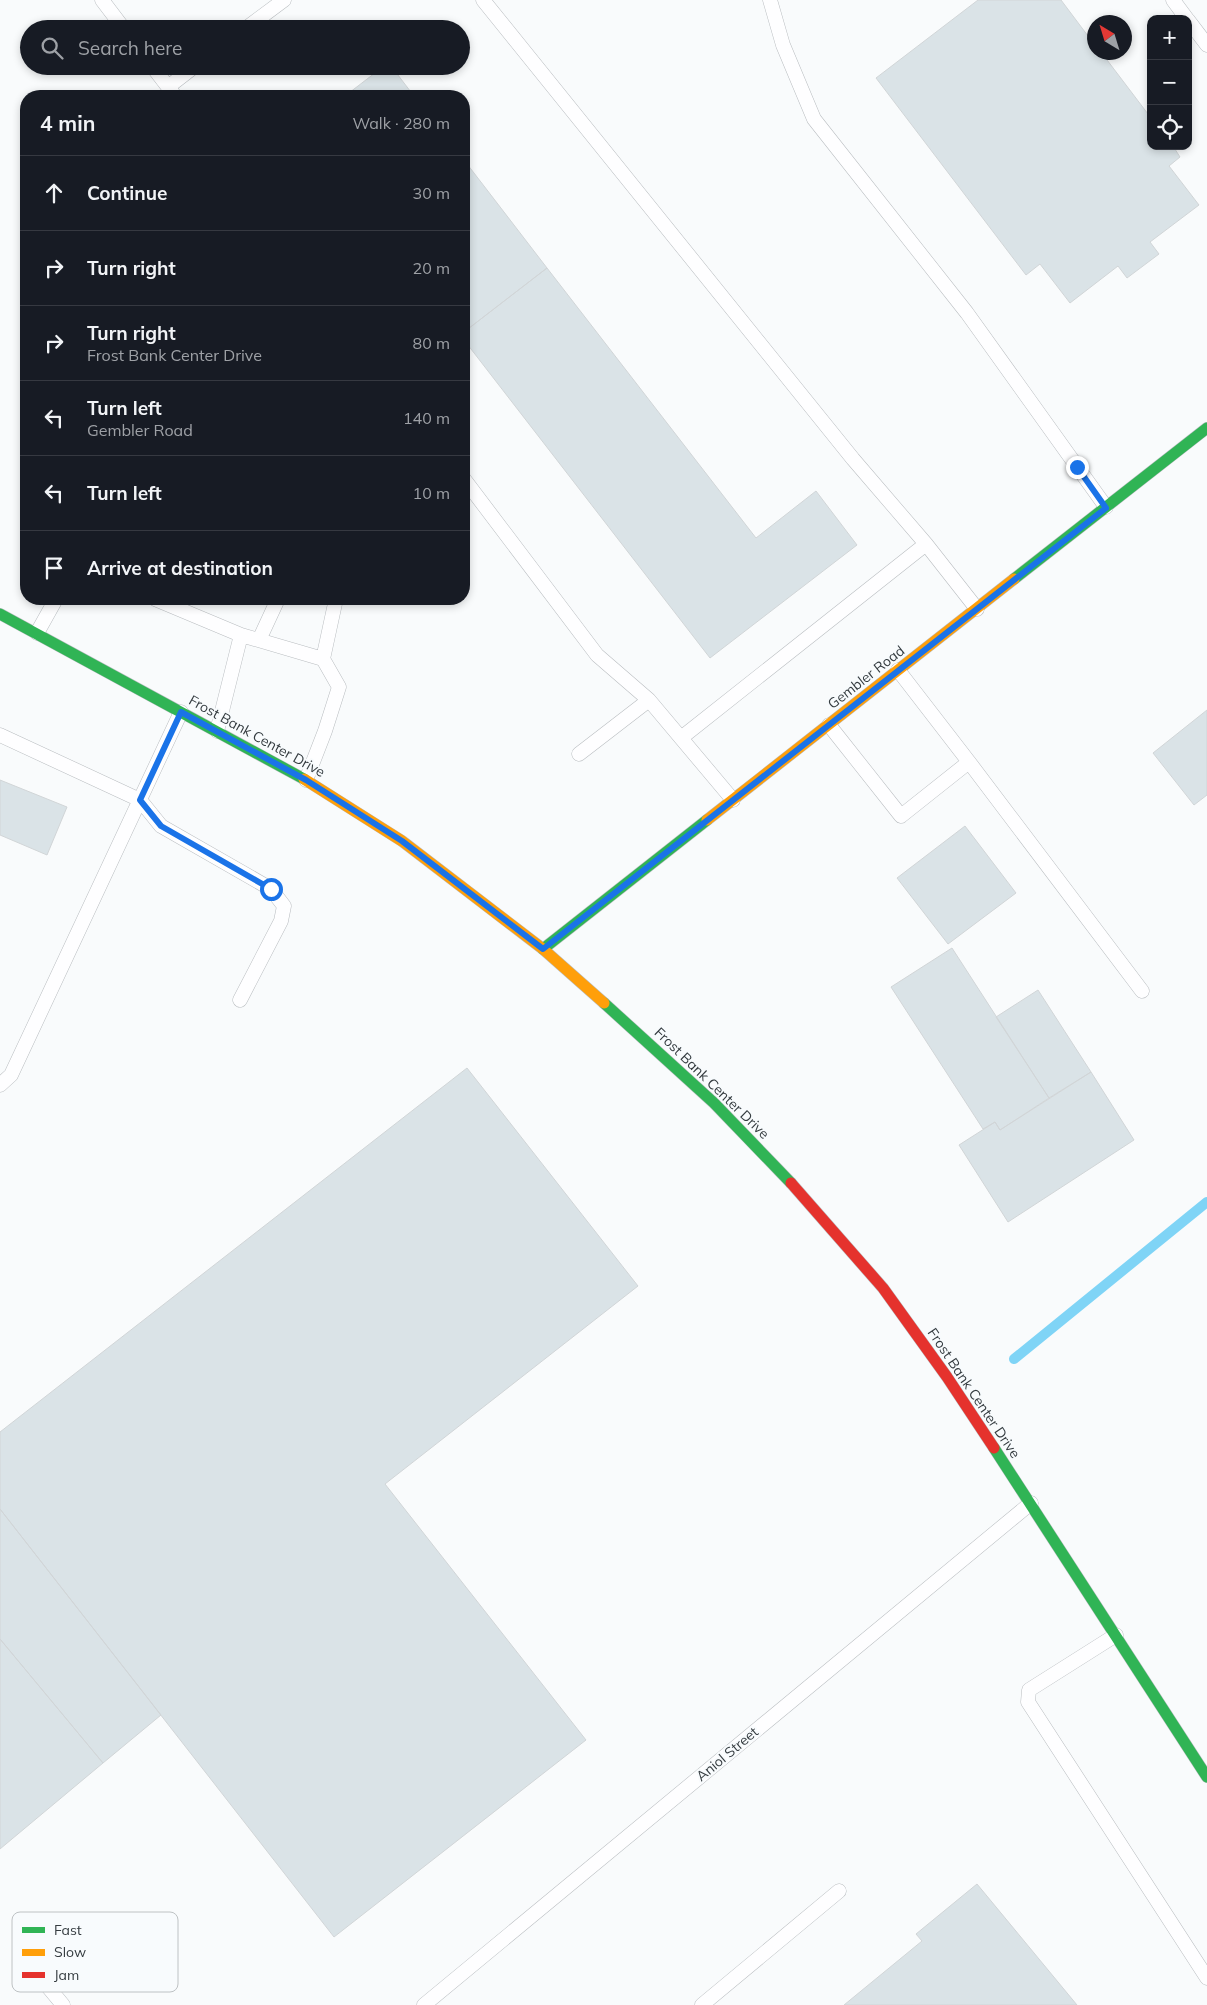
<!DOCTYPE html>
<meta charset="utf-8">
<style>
:root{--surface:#171b24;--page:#242831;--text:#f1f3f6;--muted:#9ea1a6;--line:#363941}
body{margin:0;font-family:Mulish,sans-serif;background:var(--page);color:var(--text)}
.controls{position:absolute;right:15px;top:15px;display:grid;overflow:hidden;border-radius:10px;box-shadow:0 2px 8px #0003}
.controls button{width:45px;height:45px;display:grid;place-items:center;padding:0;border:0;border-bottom:1px solid var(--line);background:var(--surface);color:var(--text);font:25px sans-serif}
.compass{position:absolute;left:1087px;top:15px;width:45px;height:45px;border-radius:50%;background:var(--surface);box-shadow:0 2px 8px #0003;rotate:322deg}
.stop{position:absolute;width:15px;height:15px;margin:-11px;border:4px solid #1a73e8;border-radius:50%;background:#fff}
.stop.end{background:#1a73e8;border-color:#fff;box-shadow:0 1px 5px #0008}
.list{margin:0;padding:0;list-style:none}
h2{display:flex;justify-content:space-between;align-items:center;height:65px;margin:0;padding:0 20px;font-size:21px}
h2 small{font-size:16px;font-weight:400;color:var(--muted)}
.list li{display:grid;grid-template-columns:32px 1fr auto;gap:15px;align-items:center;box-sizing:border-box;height:75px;padding:0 20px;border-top:1px solid var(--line)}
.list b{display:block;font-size:19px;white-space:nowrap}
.list p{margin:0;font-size:16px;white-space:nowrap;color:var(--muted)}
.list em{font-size:16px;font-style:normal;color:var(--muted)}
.icon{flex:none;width:28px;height:28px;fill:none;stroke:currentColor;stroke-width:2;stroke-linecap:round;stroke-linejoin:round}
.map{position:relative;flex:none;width:1207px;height:2005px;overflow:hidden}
.search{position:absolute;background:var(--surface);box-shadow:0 2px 8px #0003;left:20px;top:20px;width:450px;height:55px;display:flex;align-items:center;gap:12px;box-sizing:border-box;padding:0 18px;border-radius:28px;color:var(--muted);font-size:19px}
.panel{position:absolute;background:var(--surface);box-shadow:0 2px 8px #0003;left:20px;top:90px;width:450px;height:515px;border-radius:20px}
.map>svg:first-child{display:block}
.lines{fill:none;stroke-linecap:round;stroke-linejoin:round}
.stream{stroke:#7fd4f6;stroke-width:10}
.building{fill:#dae3e7;stroke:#d1d5d7}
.lane-casing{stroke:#b9bdc0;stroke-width:15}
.fast-casing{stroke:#b9bdc0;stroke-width:12}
.slow-casing{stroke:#b9bdc0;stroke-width:12}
.jam-casing{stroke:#b9bdc0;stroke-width:12}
.lane{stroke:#fefeff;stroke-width:14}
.fast{stroke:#30b455;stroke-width:11}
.slow{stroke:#ff9f0a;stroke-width:11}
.jam{stroke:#e5322d;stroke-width:11}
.route{stroke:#1a73e8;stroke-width:6}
.labels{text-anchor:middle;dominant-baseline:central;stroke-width:4;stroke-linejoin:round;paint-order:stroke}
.street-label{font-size:14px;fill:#353c40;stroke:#f8fbfd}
.key{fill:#f8fbfd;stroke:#bec2c4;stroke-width:1}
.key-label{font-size:14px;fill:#353c40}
</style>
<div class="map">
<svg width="1207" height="2005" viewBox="0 0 1207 2005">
<rect width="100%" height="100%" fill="#f9fbfc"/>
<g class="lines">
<path class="stream" d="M1014,1359L1207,1202"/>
</g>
<path class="building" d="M978,0H1061L1094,44V52H1101L1151,118V146H1173L1180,157L1169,166L1199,205L1150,242L1159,254L1127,278L1118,266L1070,303L1040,264L1026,275L876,78Z
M384,66H391L414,96H345Z
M464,160L547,268L464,332Z
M547,268L756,538L816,491L857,545L710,658L464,340V332Z
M1207,710V795L1194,805L1153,753Z
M0,780L67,807L47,855L0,835Z
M965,826L1016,893L948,944L897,878Z
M952,948L1049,1098L1000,1130L995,1122L983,1129L891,987Z
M1038,990L1091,1072L1049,1098L996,1017Z
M467,1068L638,1286L385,1484L586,1740L334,1937L0,1509V1432Z
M1091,1072L1134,1140L1008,1222L959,1145L995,1122L1000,1130Z
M0,1509L161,1715L103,1763L0,1639Z
M0,1639L103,1763L0,1849Z
M977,1884L1077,2005H844L922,1941L916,1934Z"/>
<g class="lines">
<g class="lane-casing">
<path id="lane" d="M102,0L124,29
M483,0L853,459L926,544L977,609
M770,0L783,45L814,119L967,313L1106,507
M1173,0L1187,19
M1188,20L1207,45
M245,29L284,0
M152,66L175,96
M168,87L195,66
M464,479L597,655L649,700L733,800
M155,599L241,635L217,731
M37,633L56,599
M241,635L323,659L336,599
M259,640L278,599
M829,725L901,816L969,762L898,670
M0,735L140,800L161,826L271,889L284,906L281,921L240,1000
M681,738L926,544
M579,754L649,700
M969,762L1142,991
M306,780L325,731L339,687L323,659
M0,1085L11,1075L181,712
M1116,1635L1029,1690L1028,1702L1207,1978
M20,1953L63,2005
M424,2005L1031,1503
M702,2005L839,1891"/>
</g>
<g class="fast-casing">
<path id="fast" d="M1014,579L1207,428
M0,614L304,779
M543,949L707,820
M604,1003L714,1103L791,1183
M994,1448L1207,1777"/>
</g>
<g class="slow-casing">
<path id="slow" d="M304,779L402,841L543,949L604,1003
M707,820L1014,579"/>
</g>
<g class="jam-casing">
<path id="jam" d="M791,1183L883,1288L947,1377L994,1448"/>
</g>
<use href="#lane" class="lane"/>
<use href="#fast" class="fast"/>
<use href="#slow" class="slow"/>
<use href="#jam" class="jam"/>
</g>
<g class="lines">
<path class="route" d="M271,889L161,826L140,800L181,712L306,780L402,841L543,949L1106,508L1077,467"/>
</g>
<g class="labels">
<g class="street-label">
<text transform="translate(866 677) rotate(-38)">Gembler Road</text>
<text transform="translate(257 736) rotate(29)">Frost Bank Center Drive</text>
<text transform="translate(712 1083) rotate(44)">Frost Bank Center Drive</text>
<text transform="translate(974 1393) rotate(56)">Frost Bank Center Drive</text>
<text transform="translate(727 1754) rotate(-40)">Aniol Street</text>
</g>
</g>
<rect x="12" y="1912" width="166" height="80" rx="8" class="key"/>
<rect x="22" y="1927" width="23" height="6" fill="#30b455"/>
<rect x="22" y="1949" width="23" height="7" fill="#ff9f0a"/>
<rect x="22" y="1972" width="23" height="6" fill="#e5322d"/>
<g class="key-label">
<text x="54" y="1935">Fast</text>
<text x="54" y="1957">Slow</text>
<text x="54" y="1980">Jam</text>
</g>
</svg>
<div class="controls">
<button>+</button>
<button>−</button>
<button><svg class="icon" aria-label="locate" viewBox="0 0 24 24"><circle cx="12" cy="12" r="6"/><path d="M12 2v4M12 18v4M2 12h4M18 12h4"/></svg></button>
</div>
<svg class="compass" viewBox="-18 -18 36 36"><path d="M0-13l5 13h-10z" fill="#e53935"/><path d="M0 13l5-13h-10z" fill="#9ea1a6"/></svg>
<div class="stop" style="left:271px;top:889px"></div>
<div class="stop end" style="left:1077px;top:467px"></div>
<div class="search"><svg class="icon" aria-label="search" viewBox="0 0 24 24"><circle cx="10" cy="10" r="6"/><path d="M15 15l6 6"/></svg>Search here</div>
<section class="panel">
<h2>4 min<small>Walk · 280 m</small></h2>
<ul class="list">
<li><svg class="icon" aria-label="ahead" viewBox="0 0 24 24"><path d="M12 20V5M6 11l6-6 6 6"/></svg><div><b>Continue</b></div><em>30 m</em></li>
<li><svg class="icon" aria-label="right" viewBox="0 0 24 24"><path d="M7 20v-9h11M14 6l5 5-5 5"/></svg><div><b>Turn right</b></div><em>20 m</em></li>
<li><svg class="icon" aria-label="right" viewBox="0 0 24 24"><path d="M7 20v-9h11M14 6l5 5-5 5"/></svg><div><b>Turn right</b><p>Frost Bank Center Drive</p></div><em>80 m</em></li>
<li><svg class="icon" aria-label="left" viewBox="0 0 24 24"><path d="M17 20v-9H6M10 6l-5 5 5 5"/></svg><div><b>Turn left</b><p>Gembler Road</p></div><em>140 m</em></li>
<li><svg class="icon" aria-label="left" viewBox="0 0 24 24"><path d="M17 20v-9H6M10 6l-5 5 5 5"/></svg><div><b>Turn left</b></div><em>10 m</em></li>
<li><svg class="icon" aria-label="arrive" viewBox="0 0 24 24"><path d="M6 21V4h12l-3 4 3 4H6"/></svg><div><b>Arrive at destination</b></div></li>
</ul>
</section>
</div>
